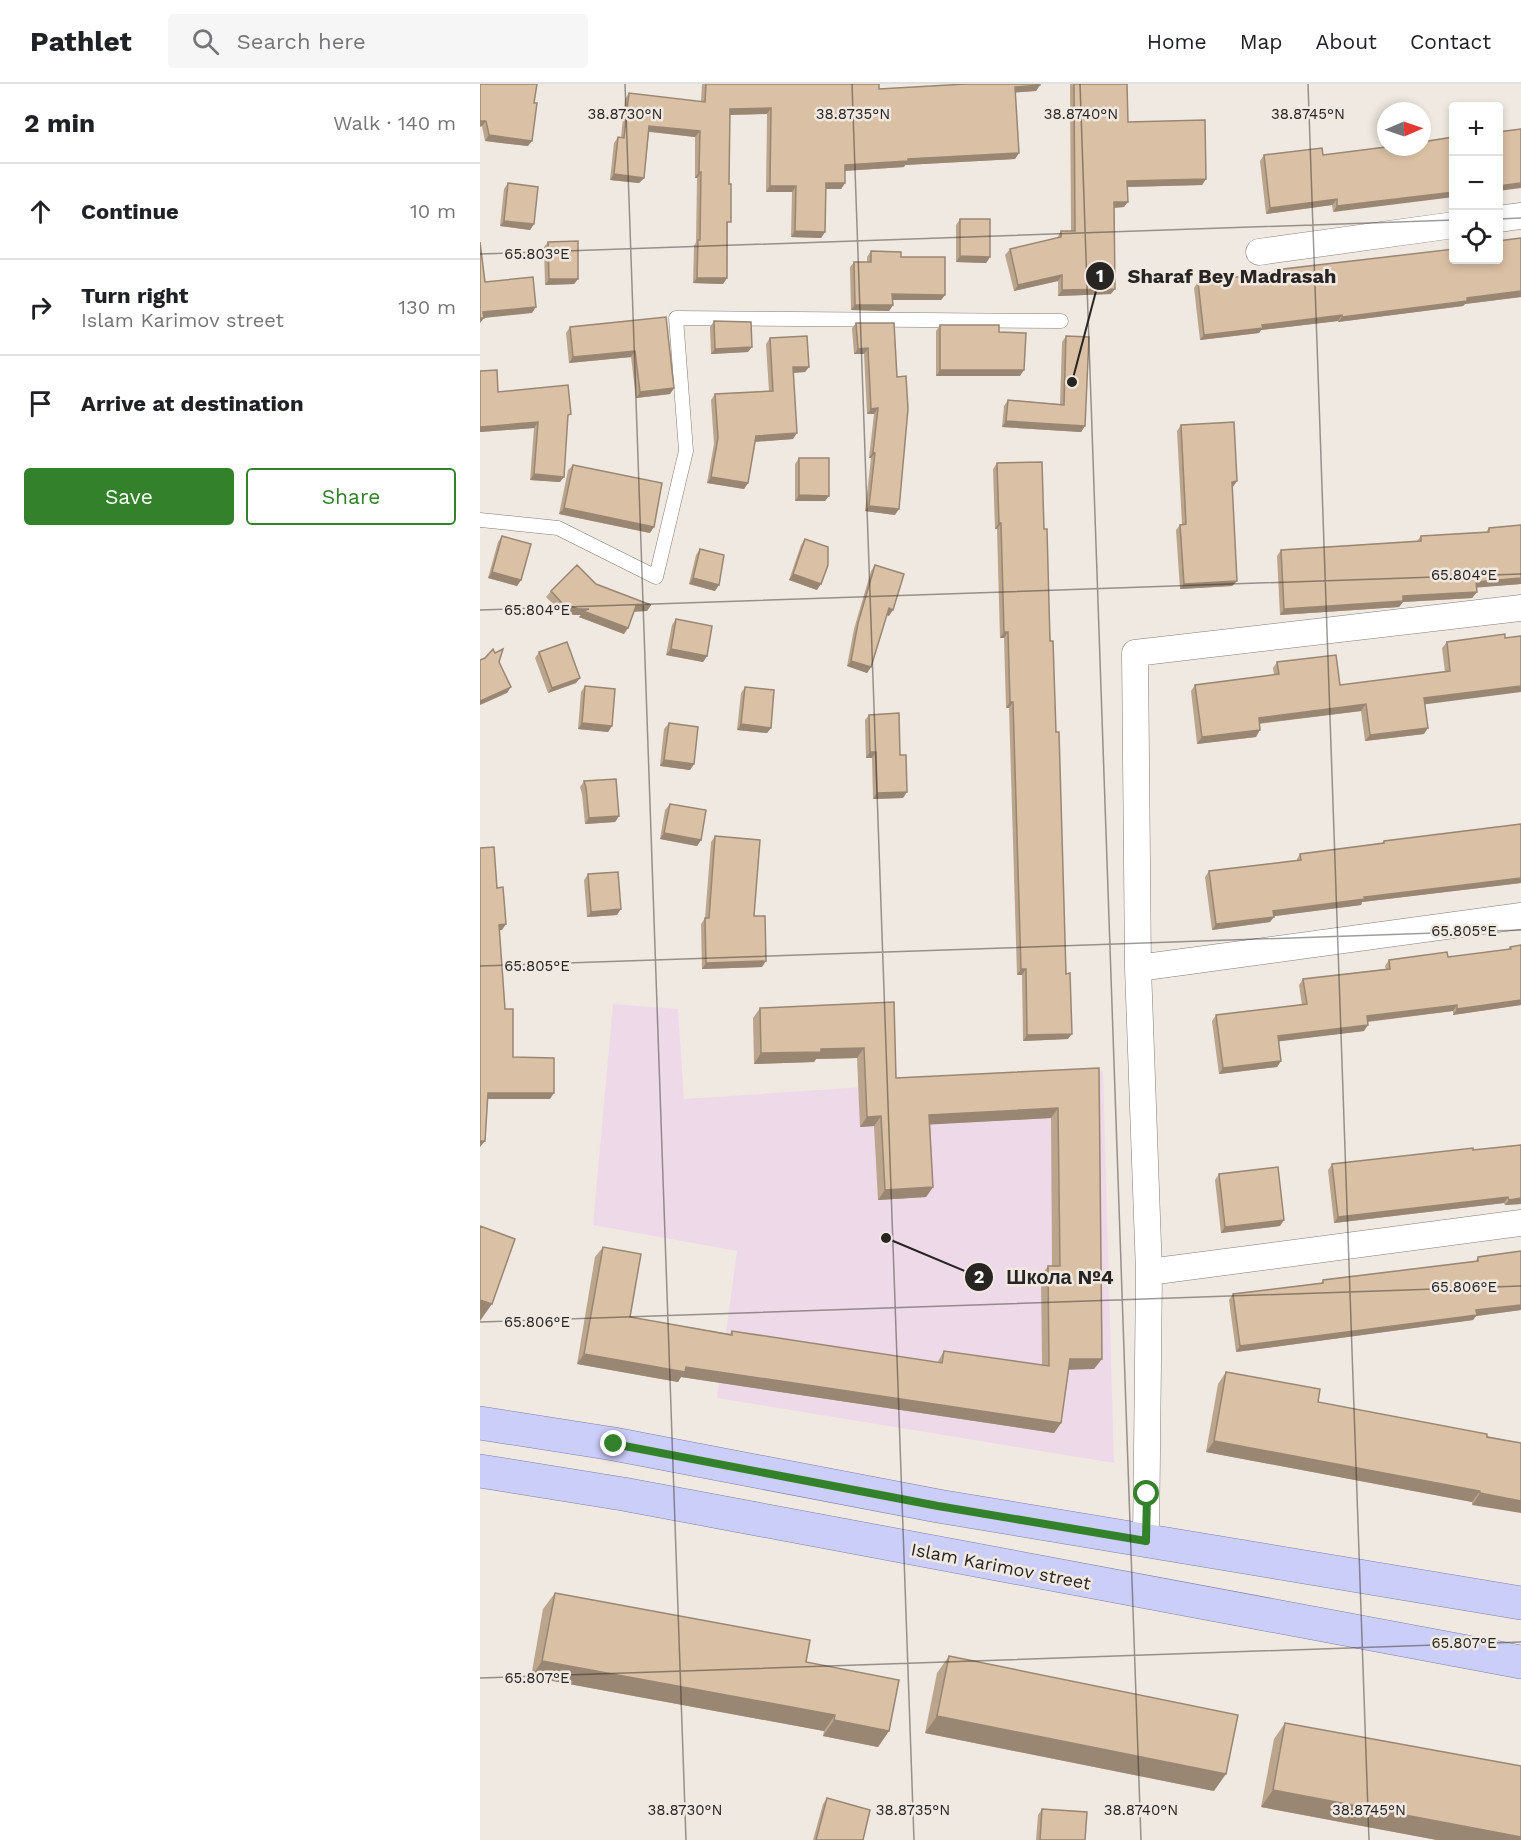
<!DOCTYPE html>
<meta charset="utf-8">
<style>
:root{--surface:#fff;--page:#f6f6f6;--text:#202124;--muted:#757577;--line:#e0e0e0;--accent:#33812a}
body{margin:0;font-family:"Work Sans",sans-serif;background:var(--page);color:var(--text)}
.controls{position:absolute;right:18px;top:18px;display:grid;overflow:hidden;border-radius:6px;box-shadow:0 3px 9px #0003}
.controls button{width:54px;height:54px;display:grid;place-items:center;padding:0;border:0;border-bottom:2px solid var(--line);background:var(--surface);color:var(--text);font:30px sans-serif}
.compass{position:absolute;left:897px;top:18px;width:54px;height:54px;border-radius:50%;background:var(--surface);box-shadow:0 3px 9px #0003;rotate:88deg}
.stop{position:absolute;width:18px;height:18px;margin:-14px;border:4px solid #33812a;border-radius:50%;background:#fff}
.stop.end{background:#33812a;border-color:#fff;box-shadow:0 2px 6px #0008}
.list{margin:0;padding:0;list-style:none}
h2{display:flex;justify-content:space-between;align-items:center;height:78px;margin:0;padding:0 24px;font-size:26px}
h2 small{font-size:20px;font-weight:400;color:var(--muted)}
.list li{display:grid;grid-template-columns:39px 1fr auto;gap:18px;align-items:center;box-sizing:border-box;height:96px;padding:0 24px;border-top:2px solid var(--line)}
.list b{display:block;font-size:22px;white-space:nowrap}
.list p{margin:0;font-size:20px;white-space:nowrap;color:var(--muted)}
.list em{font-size:20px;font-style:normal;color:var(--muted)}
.actions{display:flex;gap:12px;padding:18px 24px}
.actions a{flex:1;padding:14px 0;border:2px solid var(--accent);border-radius:6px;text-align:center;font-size:21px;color:var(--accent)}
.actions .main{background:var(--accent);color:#fff}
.icon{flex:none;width:33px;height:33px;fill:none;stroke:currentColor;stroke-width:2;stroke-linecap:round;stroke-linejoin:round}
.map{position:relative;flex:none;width:1041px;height:1756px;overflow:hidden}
header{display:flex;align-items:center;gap:36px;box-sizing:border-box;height:84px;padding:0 30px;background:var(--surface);border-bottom:2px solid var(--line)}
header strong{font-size:28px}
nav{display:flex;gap:33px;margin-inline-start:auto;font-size:21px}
.search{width:420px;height:54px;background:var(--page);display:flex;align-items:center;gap:15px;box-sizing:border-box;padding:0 21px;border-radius:6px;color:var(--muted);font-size:22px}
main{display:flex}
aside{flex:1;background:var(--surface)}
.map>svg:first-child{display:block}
.education{fill:#eed9e9}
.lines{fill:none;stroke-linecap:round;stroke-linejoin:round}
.lane-casing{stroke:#837c76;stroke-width:15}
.street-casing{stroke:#837c76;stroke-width:27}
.primary-casing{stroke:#7c7eac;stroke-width:34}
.lane{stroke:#fff;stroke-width:14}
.street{stroke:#fff;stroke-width:26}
.primary{stroke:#cccefa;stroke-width:33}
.wall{fill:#bba58d}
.shaded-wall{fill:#998673}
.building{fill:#dac0a4;stroke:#998673;stroke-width:1.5}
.route{stroke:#33812a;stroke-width:8}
.ticks{fill:none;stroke:#272422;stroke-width:1.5;stroke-opacity:0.45}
.labels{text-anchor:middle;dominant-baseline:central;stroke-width:5;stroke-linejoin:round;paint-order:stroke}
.street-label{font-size:18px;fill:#272422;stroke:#f0e9e1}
.ticks-label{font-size:15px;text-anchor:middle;fill:#272422;stroke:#f0e9e1;stroke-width:5;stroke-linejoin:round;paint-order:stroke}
.leader{fill:none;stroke:#272422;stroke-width:2}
.callout-dot{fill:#272422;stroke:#f0e9e1;stroke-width:2}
.mark-label{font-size:18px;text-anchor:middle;font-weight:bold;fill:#fff}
.callout-label{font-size:20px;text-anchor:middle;font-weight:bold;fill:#272422;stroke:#f0e9e1;stroke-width:5;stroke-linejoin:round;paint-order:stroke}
</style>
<header>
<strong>Pathlet</strong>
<div class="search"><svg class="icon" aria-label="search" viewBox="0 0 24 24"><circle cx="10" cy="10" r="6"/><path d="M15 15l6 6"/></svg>Search here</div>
<nav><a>Home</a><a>Map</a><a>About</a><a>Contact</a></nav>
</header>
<main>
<aside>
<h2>2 min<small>Walk · 140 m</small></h2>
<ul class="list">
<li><svg class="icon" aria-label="ahead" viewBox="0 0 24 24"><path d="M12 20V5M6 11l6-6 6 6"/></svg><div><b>Continue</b></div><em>10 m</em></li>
<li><svg class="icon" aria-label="right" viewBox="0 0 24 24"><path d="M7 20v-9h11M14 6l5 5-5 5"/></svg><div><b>Turn right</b><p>Islam Karimov street</p></div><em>130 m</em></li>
<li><svg class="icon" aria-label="arrive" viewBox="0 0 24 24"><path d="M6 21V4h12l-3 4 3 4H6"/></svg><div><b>Arrive at destination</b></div></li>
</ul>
<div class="actions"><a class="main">Save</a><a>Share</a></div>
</aside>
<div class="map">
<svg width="1041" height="1756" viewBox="0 0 1041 1756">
<rect width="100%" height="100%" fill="#f0e9e1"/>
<path class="education" d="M133,920L198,925L204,1015L623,987L634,1379L237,1314L257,1167L113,1141Z"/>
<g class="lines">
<g class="lane-casing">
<path id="lane" d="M0,436L78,444L176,493L206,367L196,234L581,237"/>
</g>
<g class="street-casing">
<path id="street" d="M1018,135L1041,132
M779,168L974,141
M658,884L1041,832
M669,1188L1041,1139
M666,1457L669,1188L658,884L655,569L1041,524"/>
</g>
<g class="primary-casing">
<path id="primary" d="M0,1339L134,1360L458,1422L1041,1519
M0,1387L143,1410L1041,1578"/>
</g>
<use href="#lane" class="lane"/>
<use href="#street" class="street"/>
<use href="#primary" class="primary"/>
</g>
<path class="wall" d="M0,0L48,62L5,57L2,42Z
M222,0H399V5L560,1L556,7L535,8L539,69L535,75L425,81L424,83L365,87V99L361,105H346L345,148L341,154L311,153L312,108H286L287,30L250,31L247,194L243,200L213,199L214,162L216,158L217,94H215V53L169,48L164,94L159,99L130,96L134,59L138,53H141L145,15L149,9L221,18Z
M590,0H647L648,38L726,95L722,101L647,103L644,123L634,124L631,210L578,212V197L534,207L525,171L530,165L577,154L581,147H591Z
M906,63L853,128L852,121L786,130L780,77L784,71H843Z
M28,99L54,140L50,146L20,142L24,105Z
M480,135L510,173L506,179L476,178V141Z
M1041,154V213L985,220L983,222L858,238V237L781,246L779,249L720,256L714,204L718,198L793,189L795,186L974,176Z
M68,158L98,195L94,200L65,201L64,163Z
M391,167L421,173L465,211L461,216H413V221L409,227L371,226L370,183L374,178H387V173Z
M186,233L194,304L190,310L156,314L151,273L89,279L86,249L90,243Z
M234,237L268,268L231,270L230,243Z
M376,239H414L415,431L385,427L391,374H389L394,330H387L384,270H374L372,244Z
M460,241L519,248L540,292H456V247Z
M586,252L605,342L601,348L522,343L524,322L528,316L580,320L582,258Z
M290,254L329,283L325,288L313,289V355L275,358L268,399L264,405L227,399L234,360L231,316L235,310L289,307L286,260Z
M0,287L18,308L88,334L80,398L50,396L54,344L0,348Z
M701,341L757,397L752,403L757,497L752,502L700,505L696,446L700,441L702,440L697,347Z
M319,374L345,417H315V380Z
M517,379L564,445L576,648L588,955L543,957L542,891H537L529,624H526L524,554H520L517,445H515L513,385Z
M93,381L170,449L79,430L88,386Z
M1041,441V500L996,503L997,508L992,514L923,518L919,523L800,531L797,472L801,466L937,457L941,452L1006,448L1009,444Z
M22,452L41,496L37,502L8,494L18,458Z
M325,455L337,506L309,496L321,461Z
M220,465L235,507L209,500L216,471Z
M395,481L409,532L407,531L391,583L387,589L367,582L374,545L391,487Z
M71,507L171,521L167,527H154L144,550L99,533L101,531H94L78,525L66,513Z
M196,535L227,572L223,578L186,571L192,541Z
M1025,550L945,620L944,650L885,657L881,627L779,640L776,653L717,660L711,607L715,601L794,591L793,584L797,578L860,601L965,588L962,564L967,558Z
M59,568L96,599L68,609L55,574Z
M105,602L132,642L128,648L98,645L101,608Z
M265,603L291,644L287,649L257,646L261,609Z
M389,631L420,671L423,714L393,715L392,674H386L385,636Z
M189,639L214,680L210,686L180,682L184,645Z
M104,697L139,732L135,738L105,740L102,710L100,703Z
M190,720L221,756L217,762L180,755L185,726Z
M1041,740V799L882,818L881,821L794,832L790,838L732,846L725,793L729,787L816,777L820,770L902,759L904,757Z
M235,752L274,832L282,883L222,885L221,840L225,834L231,758Z
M108,790L137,831L107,833L104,796Z
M1041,861V921L973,931V927L888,938L884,947L798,957L801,977L797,983L739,990L732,937L736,931L822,921L819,901L823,895L906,885L905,882L909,876L968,873L1028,865L1030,863Z
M414,918L416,994L619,984L614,1285H589L581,1339L574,1349L201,1293L198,1298L97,1280L115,1173L123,1163L150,1233L250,1250L252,1247L457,1279L464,1267L562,1281L561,1192L568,1182H572L571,1034L450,1040L453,1103L446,1113L398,1116L394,1042L380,1043L377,974L336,975L334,978L274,980L273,934L280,924Z
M993,1066L1041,1120L1025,1121L1024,1119L854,1139L848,1086L852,1080Z
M739,1090L800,1142L741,1149L735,1096Z
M1041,1167V1226L996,1232L993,1236L756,1268L749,1216L753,1210L841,1199L843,1196L995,1178L998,1173Z
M746,1288L838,1318L1041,1359L992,1421V1418L726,1368L738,1300Z
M75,1509L326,1578L409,1647L398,1663L343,1652L344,1647L51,1593L63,1525Z
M469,1572L734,1707L445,1649L457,1589Z
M805,1639L1041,1756H957L781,1723L794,1655Z
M347,1714L383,1756H333L343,1720Z
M562,1725L605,1756H556L558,1731Z"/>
<path class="shaded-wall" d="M560,1L556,7L531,9L535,3Z
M291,24L287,30L246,31L250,25Z
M0,37H6L2,42L0,43Z
M169,42L220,47L215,53L165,47Z
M9,51L52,57L48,62L5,57Z
M539,69L535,75L425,81L424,83L361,87L365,81L428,75Z
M219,88H221L217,94H215Z
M134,90L164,94L159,99L130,96Z
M726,95L722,101L643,103L647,97Z
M346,99H365L361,105H342Z
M1041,99V104L1018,107V102Z
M290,102H316L312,108H286Z
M974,108V113L853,128L857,122Z
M857,115L852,121L786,130L790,124Z
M634,118H648L644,123L629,124Z
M24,137L54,140L50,146L20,142Z
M315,147L345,148L341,154L311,153Z
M480,172L510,173L506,179L476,178Z
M582,191L578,197L534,207L538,201Z
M217,194H247L243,200L213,199Z
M69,195H98L94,200L65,201Z
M635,205L631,210L578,212L582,206Z
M1041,207V213L985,220L983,222L858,238L862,233L987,214Z
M412,210L465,211L461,216H408Z
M375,221H413L409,227L371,226Z
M56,223L52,229L4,234L0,239V233L3,228Z
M862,231L858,237L781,246L779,249L720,256L724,251L782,241Z
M272,263L268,268L231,270L235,265Z
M388,264L384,270H374L378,265Z
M155,267L151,273L89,279L93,273Z
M313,283H329L325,288L309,289Z
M460,286H544L540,292H456Z
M194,304L190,310L156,314L160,308Z
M398,324L394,330H387L391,325Z
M526,337L605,342L601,348L522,343Z
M58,338L54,344L0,348V343Z
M317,349L313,355L272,358L276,352Z
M393,368L395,369L391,374H389Z
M54,390L84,393L80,398L50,396Z
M231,393L268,399L264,405L227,399Z
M757,397L753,403H748L752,398Z
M319,411L349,412L345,417H315Z
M389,422L419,425L415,431L385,427Z
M84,424L174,443L170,449L79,430Z
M519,439H521L517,445H515Z
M12,488L41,496L37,502L8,494Z
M313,490L341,500L337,506L309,496Z
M213,494L239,501L235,507L209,500Z
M1041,494V500L992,504L996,498Z
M757,497L752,502L700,505L704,500Z
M997,508L992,514L923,518L919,523L800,531L804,525L923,512Z
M82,519L109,525L148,544L144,550L99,533L101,531H94L78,525Z
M171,521L167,527L152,528L156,522Z
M409,524L413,526L409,532L405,530Z
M524,548H528L524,554H520Z
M191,565L227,572L223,578L186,571Z
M371,577L391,583L387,589L367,582Z
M100,594L96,599L68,609L72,604Z
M1041,602V608L940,621L944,614Z
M31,603L27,609L0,621V617Z
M530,618H533L529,624H526Z
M886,620L881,627L774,640L779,634Z
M102,639L132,642L128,648L98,645Z
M261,640L291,644L287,649L257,646Z
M948,644L944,650L885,657L890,651Z
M780,646L776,653L717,660L722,653Z
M390,668H396L392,674H386Z
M184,676L214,680L210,686L180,682Z
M427,708L423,714L393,715L397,709Z
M139,732L135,738L105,740L109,734Z
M184,749L221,756L217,762L180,755Z
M1041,794V799L882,818L881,821L789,833L793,827L884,813Z
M141,825L137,831L107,833L111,828Z
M794,833L790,838L732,846L736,840Z
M26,840L22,846L15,847L19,841Z
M286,877L282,883L222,885L226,879Z
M541,885H546L542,891H537Z
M1041,916V921L973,931L977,925Z
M977,921L973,927L883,938L887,932Z
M888,941L884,947L794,958L798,952Z
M592,950L588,955L543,957L547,951Z
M384,964L377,974L336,975L334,978L274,980L281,969L341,965Z
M801,977L797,983L739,990L743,984Z
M8,1009H74L70,1015H4Z
M578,1024L571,1034L442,1041L449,1031Z
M401,1032L394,1042L380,1043L387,1033Z
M0,1057H5L0,1063Z
M453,1103L446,1113L398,1116L405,1106Z
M1028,1113L1024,1119L854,1139L858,1133Z
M1041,1114V1120L1025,1121L1029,1116Z
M804,1136L800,1142L741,1149L745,1143Z
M0,1216L12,1220L0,1237Z
M1041,1221V1226L996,1232L993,1236L756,1268L760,1262L996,1226Z
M104,1270L206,1283L581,1339L574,1349L201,1293L198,1298L97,1280Z
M590,1275H622L614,1285L583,1286Z
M734,1357L1000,1407L992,1418L726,1368Z
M1000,1409L1041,1417V1429L992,1421Z
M62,1577L355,1631L344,1647L51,1593Z
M457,1632L746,1690L734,1707L445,1649Z
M354,1636L409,1647L398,1663L343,1652Z
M793,1706L1041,1753V1756H957L781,1723Z"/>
<path class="building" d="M0,0H57L54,19H57L52,57L9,51L6,37H0Z
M226,0H399V5L486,0H560V1L535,3L539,69L428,75V77L365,81V99H346L345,148L315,147L316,102H290L291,24L250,25L249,100H251V138H247V194H217L218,156H220L221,88H219L220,47L169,42L164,94L134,90L138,53L144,54L149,9L225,18Z
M594,0H647L648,38L725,36L726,95L647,97L648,118H634L635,205L582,206V191L538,201L530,165L581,153V147H595Z
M1041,45V99L1018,102V48Z
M974,53V108L857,122V115L790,124L784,71L842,64L843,71L906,63H942V58Z
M28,99L58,103L54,140L24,137Z
M480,135H510V173L480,172Z
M1041,154V207L987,214V217L862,233V231L782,241L783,244L724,251L718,198L795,188V186L974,165V176H1018V157Z
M98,157V195H69L68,158Z
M0,158L5,198L53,193L56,223L3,228L4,234H0Z
M391,167L421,168V173H465V211L412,210L413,221H375L374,178H391Z
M186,233L194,304L160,308L155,267L93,273L90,243Z
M234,237L271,238L272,263L235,265Z
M376,239H414L417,293L426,292L428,325L419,425L389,422L395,369L393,368L398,324L391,325L388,264L378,265Z
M460,241H519V248L546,249L544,286H460Z
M327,252L329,283H313L317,349L276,352L268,399L231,393L238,354L235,310L293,307L290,254Z
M586,252L609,253L605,342L526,337L528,316L584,321Z
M17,286L18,308L88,301L91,330L88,331L84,393L54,390L58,338L0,343V287Z
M754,338L757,397L752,398L757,497L704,500L700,441L706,440L701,341Z
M319,374H349V412L319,411Z
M562,378L564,445H567L570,557H573L576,648H579L586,890L590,889L592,950L547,951L546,885H541L533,618H530L528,548H524L521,439H519L517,379Z
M93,381L182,399L174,443L84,424Z
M1041,441V494L996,498L997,508L923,512V517L804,525L801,466L941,457V452L1009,448V444Z
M22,452L51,460L41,496L12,488Z
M325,455L348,463V481L341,500L313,490Z
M220,465L244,471L239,501L213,494Z
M97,481L116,500L171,521L156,522L148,544L103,527L109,525H98L82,519L71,507Z
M395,481L424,490L413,526L409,524L391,583L371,577L378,539Z
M196,535L232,542L227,572L191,565Z
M1025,550V554L1041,552V602L944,614L948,644L890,651L886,620L779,634L780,646L722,653L715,601L799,590L797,578L856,571L860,601L970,587L967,558Z
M87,558L100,594L72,604L59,568Z
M13,565L15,569L23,565L19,578L31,603L0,617V576L5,574Z
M105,602L135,605L132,642L102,639Z
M265,603L294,606L291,644L261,640Z
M419,629L420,671H426L427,708L397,709L396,668H390L389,631Z
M189,639L218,643L214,680L184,676Z
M136,695L139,732L109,734L106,704L104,697Z
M190,720L226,726L221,756L184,749Z
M1041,740V794L884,813L885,815L793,827L794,833L736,840L729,787L821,776L820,770L904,759V757Z
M235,752L280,756L274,832H285L286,877L226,879L225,834H229Z
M14,763L17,804L23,803L26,840L19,841L25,925H33V973L74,974V1009H8L5,1057H0V764Z
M138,788L141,825L111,828L108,790Z
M1041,861V916L977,925V921L887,932L888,941L798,952L801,977L743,984L736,931L827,920L823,895L910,885L909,876L967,868L968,873L1031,865L1030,863Z
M414,918L416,994L619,984L622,1275H590L581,1339L206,1283L205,1288L104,1270L123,1163L161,1170L150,1233L252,1251V1247L462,1279L464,1267L569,1282L568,1182H580L578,1024L449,1031L453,1103L405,1106L401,1032L387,1033L384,964L341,965V968L281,969L280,924Z
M1041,1061V1114L1029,1116L1028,1113L858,1133L852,1080L993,1064V1066Z
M798,1083L804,1136L745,1143L739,1090Z
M0,1142L35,1155L12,1220L0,1216Z
M1041,1167V1221L996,1226L997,1231L760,1262L753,1210L843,1199V1196L998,1177V1173Z
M746,1288L840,1305L838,1318L1007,1350V1353L1041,1359V1417L1000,1409V1407L734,1357Z
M75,1509L330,1556L326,1578L419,1596L409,1647L354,1636L355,1631L62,1577Z
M469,1572L758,1631L746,1690L457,1632Z
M805,1639L1041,1682V1753L793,1706Z
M347,1714L390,1726L383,1756H336Z
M562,1725L607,1728L605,1756H560Z"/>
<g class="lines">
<path class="route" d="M134,1360L458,1422L666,1457L667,1410"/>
</g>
<path class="ticks" d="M145,0L206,1756M372,0L434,1756M600,0L661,1756M828,0L889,1756M1018,135L1041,134M0,170L974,136M0,526L1041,490M0,882L1041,846M0,1238L1041,1202M0,1594L1041,1558"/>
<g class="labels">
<g class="street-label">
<text transform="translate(521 1482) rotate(11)">Islam Karimov street</text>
</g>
</g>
<g class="ticks-label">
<text x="145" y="35">38.8730°N</text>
<text x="373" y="35">38.8735°N</text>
<text x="601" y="35">38.8740°N</text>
<text x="828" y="35">38.8745°N</text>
<text x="57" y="175">65.803°E</text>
<text x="984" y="496">65.804°E</text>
<text x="57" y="531">65.804°E</text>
<text x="984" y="852">65.805°E</text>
<text x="57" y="887">65.805°E</text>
<text x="984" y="1208">65.806°E</text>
<text x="57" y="1243">65.806°E</text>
<text x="984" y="1564">65.807°E</text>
<text x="57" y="1599">65.807°E</text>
<text x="205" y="1731">38.8730°N</text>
<text x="433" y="1731">38.8735°N</text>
<text x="661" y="1731">38.8740°N</text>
<text x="889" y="1731">38.8745°N</text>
</g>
<path class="leader" d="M592 298L620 192M406 1154L499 1193"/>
<g class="callout-dot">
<circle cx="592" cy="298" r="6"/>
<circle cx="406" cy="1154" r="6"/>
<circle cx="620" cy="192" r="15"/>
<circle cx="499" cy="1193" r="15"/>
</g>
<g class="mark-label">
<text x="620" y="198">1</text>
<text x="499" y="1199">2</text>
</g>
<g class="callout-label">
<text x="752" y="199">Sharaf Bey Madrasah</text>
<text x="580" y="1200">Школа №4</text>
</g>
</svg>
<div class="controls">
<button>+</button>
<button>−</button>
<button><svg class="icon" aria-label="locate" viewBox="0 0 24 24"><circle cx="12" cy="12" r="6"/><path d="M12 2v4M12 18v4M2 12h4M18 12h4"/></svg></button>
</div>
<svg class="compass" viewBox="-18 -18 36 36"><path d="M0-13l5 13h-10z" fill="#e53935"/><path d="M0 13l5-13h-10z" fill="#757577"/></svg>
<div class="stop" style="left:667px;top:1410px"></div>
<div class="stop end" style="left:134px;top:1360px"></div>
</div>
</main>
